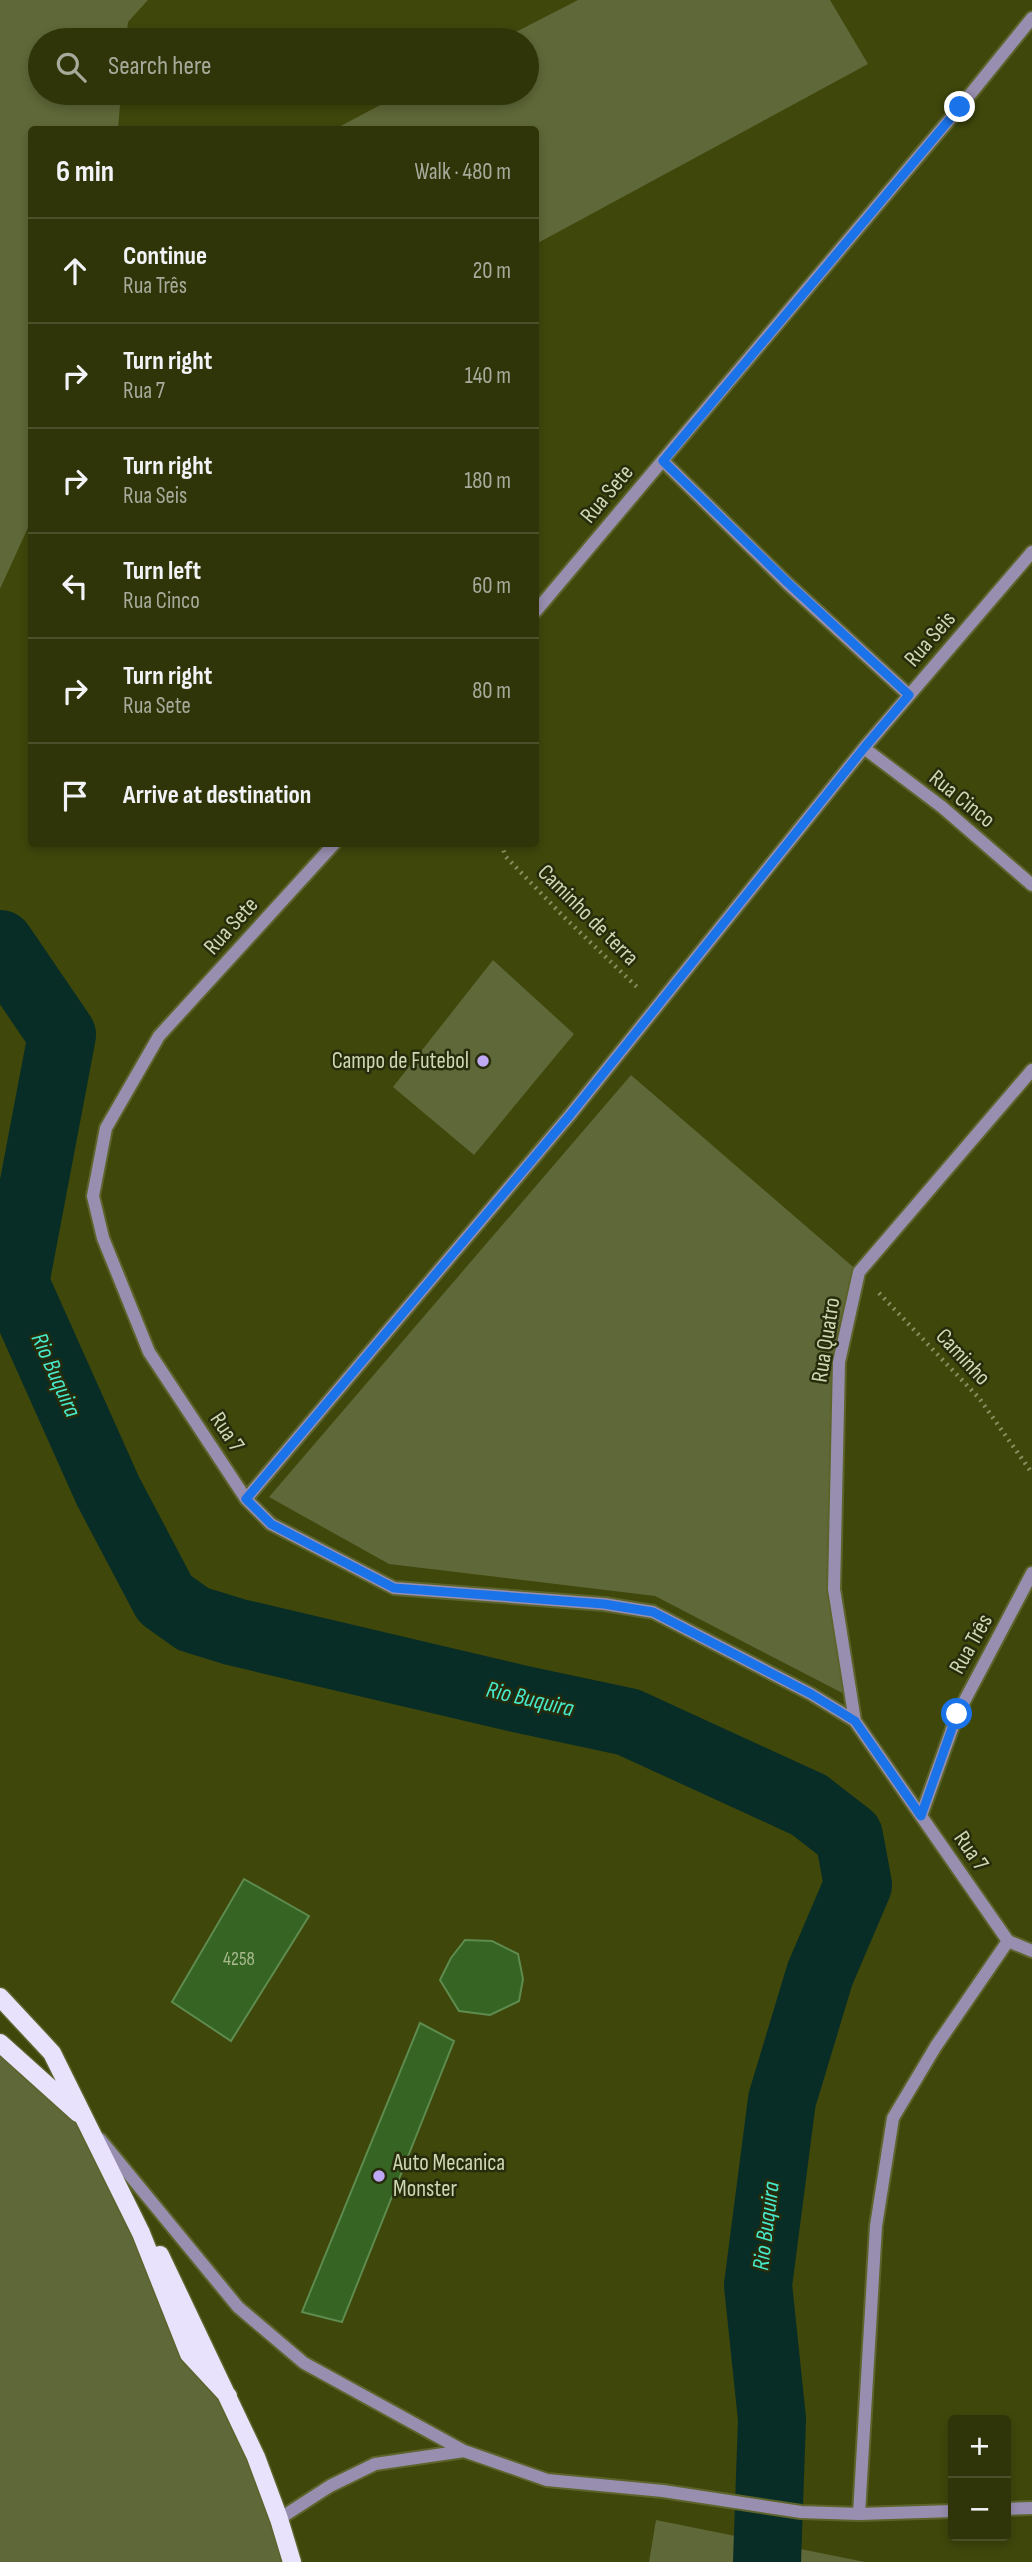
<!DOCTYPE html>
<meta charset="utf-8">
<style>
:root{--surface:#2f3508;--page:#373d12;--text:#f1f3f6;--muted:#a7ab9c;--line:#4a5029}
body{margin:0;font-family:"Sofia Sans Condensed",sans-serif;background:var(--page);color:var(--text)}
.controls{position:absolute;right:21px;bottom:21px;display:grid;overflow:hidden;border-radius:7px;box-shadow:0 4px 10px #0003}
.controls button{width:63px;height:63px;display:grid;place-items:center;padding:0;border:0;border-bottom:2px solid var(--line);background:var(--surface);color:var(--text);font:35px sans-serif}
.stop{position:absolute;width:21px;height:21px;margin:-16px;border:5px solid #1a73e8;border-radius:50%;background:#fff}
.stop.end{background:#1a73e8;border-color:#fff;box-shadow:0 2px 7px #0008}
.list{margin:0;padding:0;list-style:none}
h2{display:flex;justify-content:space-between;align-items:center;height:91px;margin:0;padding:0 28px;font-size:30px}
h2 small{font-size:23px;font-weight:400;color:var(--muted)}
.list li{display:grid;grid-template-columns:46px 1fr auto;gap:21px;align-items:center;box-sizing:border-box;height:105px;padding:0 28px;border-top:2px solid var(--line)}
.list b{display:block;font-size:26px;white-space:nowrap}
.list p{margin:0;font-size:23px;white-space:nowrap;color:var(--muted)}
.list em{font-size:23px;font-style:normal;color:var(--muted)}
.icon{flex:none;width:38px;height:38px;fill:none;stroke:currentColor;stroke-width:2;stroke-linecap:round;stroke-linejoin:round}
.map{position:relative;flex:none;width:1032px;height:2562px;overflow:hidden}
.search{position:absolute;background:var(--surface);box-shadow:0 4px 10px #0003;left:28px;top:28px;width:511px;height:77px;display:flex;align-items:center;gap:18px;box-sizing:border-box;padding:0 24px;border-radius:38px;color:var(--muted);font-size:26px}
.panel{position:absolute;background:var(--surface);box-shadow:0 4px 10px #0003;left:28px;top:126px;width:511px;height:721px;border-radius:7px}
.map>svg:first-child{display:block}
.green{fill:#5f6838}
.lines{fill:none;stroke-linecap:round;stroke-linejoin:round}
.river{stroke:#082d26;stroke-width:68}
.building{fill:#356423;stroke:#5e8b4e;stroke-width:2}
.minor-casing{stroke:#5c642c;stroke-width:16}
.major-casing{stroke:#5c642c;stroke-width:21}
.path{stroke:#878f5f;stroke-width:4.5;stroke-dasharray:2 5;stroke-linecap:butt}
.minor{stroke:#988fb0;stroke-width:12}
.major{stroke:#e9e2fd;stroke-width:18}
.route{stroke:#1a73e8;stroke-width:9}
.poi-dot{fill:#bfa8f4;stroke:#262c0c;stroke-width:2.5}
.labels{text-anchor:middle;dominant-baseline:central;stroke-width:5;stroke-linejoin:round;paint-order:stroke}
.number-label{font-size:19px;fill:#a8ba8e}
.street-label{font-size:23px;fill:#cfd7b2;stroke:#262c0c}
.poi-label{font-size:23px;fill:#cfd7b2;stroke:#262c0c;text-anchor:end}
.water-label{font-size:24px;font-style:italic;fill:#47e9cc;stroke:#262c0c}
</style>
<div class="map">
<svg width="1032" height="2562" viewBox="0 0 1032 2562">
<rect width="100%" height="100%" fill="#3f470b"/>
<path class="green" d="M0,0H148L128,22L126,40H40V93H121L118,129L32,130L31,521L0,589Z
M578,0H830L868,64L536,244V130L335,129L403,93H527V40H500Z
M493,960L574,1034L474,1155L393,1087Z
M631,1075L859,1272L839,1362L834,1589L852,1698L655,1596L389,1564L269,1497Z
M0,2036L86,2121L228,2396L292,2562H0Z
M656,2520L865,2562H649Z"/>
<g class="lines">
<path class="river" d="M0,944L62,1035L15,1283L108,1491L165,1599L193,1619L235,1632L520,1699L628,1722L809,1805L849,1836L858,1885L820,1974L782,2100L758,2285L772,2419L767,2562"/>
</g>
<path class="building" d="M244,1879L309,1916L231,2041L172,2002Z
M465,1940L492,1941L518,1954L523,1979L519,2001L490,2015L459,2011L440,1980L451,1958Z
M420,2023L454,2041L342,2322L302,2312Z"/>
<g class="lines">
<g class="minor-casing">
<path id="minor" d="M663,461L788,584L909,695
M536,611L960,107L1032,18
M864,748L942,807L1032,885
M334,844L159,1036L106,1128L93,1196L103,1238L149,1352L246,1499L271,1524L394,1588L604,1604L653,1612L811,1694L855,1721L1008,1941
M246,1499L570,1115L864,748L1032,552
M855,1721L834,1589L839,1362L859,1272L1032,1070
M921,1816L957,1715L1032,1573
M1008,1941L1032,1951
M100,2139L238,2307L304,2363L464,2451L547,2480L663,2491L801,2512L859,2514L953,2511
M1006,2509L1032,2508
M859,2514L876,2226L893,2118L936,2046L1008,1941
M279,2519L330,2486L375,2464L464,2451"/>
</g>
<g class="major-casing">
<path id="major" d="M0,1997L52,2053L141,2233L189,2354L228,2396
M0,2043L78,2113
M160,2255L256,2457L279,2519L292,2562"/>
</g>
<path class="path" d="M501,844L506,857L563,916L639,989
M879,1293L979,1398L1032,1473"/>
<use href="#minor" class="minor"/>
<use href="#major" class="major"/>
</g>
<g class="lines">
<path class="route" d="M957,1714L921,1816L855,1721L811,1694L653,1612L604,1604L394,1588L271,1524L246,1499L570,1115L864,748L909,695L788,583L663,461L960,107"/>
</g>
<g class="poi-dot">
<circle cx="483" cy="1061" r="7"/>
<circle cx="379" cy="2176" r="7"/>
</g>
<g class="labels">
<g class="number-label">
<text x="239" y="1959">4258</text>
</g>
<g class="street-label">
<text transform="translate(607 494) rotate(-50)">Rua Sete</text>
<text transform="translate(930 639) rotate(-49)">Rua Seis</text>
<text transform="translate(962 799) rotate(39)">Rua Cinco</text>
<text transform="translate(588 915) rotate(45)">Caminho de terra</text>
<text transform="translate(231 926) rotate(-48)">Rua Sete</text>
<text transform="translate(826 1340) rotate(-81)">Rua Quatro</text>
<text transform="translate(963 1357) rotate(47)">Caminho</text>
<text transform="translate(227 1432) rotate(56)">Rua 7</text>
<text transform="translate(971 1644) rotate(-61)">Rua Três</text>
<text transform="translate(971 1851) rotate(55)">Rua 7</text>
</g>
<g class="poi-label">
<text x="469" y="1061">Campo de Futebol</text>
<text x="393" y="2163" text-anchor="start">Auto Mecanica<tspan x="393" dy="26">Monster</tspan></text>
</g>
<g class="water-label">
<text transform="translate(56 1375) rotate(66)">Rio Buquira</text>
<text transform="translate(530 1699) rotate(13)">Rio Buquira</text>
<text transform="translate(766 2226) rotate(-83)">Rio Buquira</text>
</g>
</g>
</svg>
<div class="controls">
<button>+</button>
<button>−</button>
</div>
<div class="stop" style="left:957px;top:1714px"></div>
<div class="stop end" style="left:960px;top:107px"></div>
<div class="search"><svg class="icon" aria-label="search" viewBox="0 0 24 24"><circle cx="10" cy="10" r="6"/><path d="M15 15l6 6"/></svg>Search here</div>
<section class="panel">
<h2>6 min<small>Walk · 480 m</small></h2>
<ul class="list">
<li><svg class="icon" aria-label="ahead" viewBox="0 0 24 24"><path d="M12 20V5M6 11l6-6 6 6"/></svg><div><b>Continue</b><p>Rua Três</p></div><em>20 m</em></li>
<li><svg class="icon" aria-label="right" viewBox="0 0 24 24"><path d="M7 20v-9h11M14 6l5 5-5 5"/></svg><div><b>Turn right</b><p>Rua 7</p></div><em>140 m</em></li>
<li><svg class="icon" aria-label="right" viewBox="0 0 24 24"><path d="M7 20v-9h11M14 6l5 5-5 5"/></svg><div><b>Turn right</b><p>Rua Seis</p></div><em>180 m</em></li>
<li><svg class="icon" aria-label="left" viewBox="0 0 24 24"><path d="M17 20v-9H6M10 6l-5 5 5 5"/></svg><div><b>Turn left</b><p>Rua Cinco</p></div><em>60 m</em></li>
<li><svg class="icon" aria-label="right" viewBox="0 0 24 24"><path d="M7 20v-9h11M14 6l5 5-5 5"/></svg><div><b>Turn right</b><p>Rua Sete</p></div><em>80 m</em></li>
<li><svg class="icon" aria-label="arrive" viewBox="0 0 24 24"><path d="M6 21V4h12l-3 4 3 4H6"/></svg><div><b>Arrive at destination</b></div></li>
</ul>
</section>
</div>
